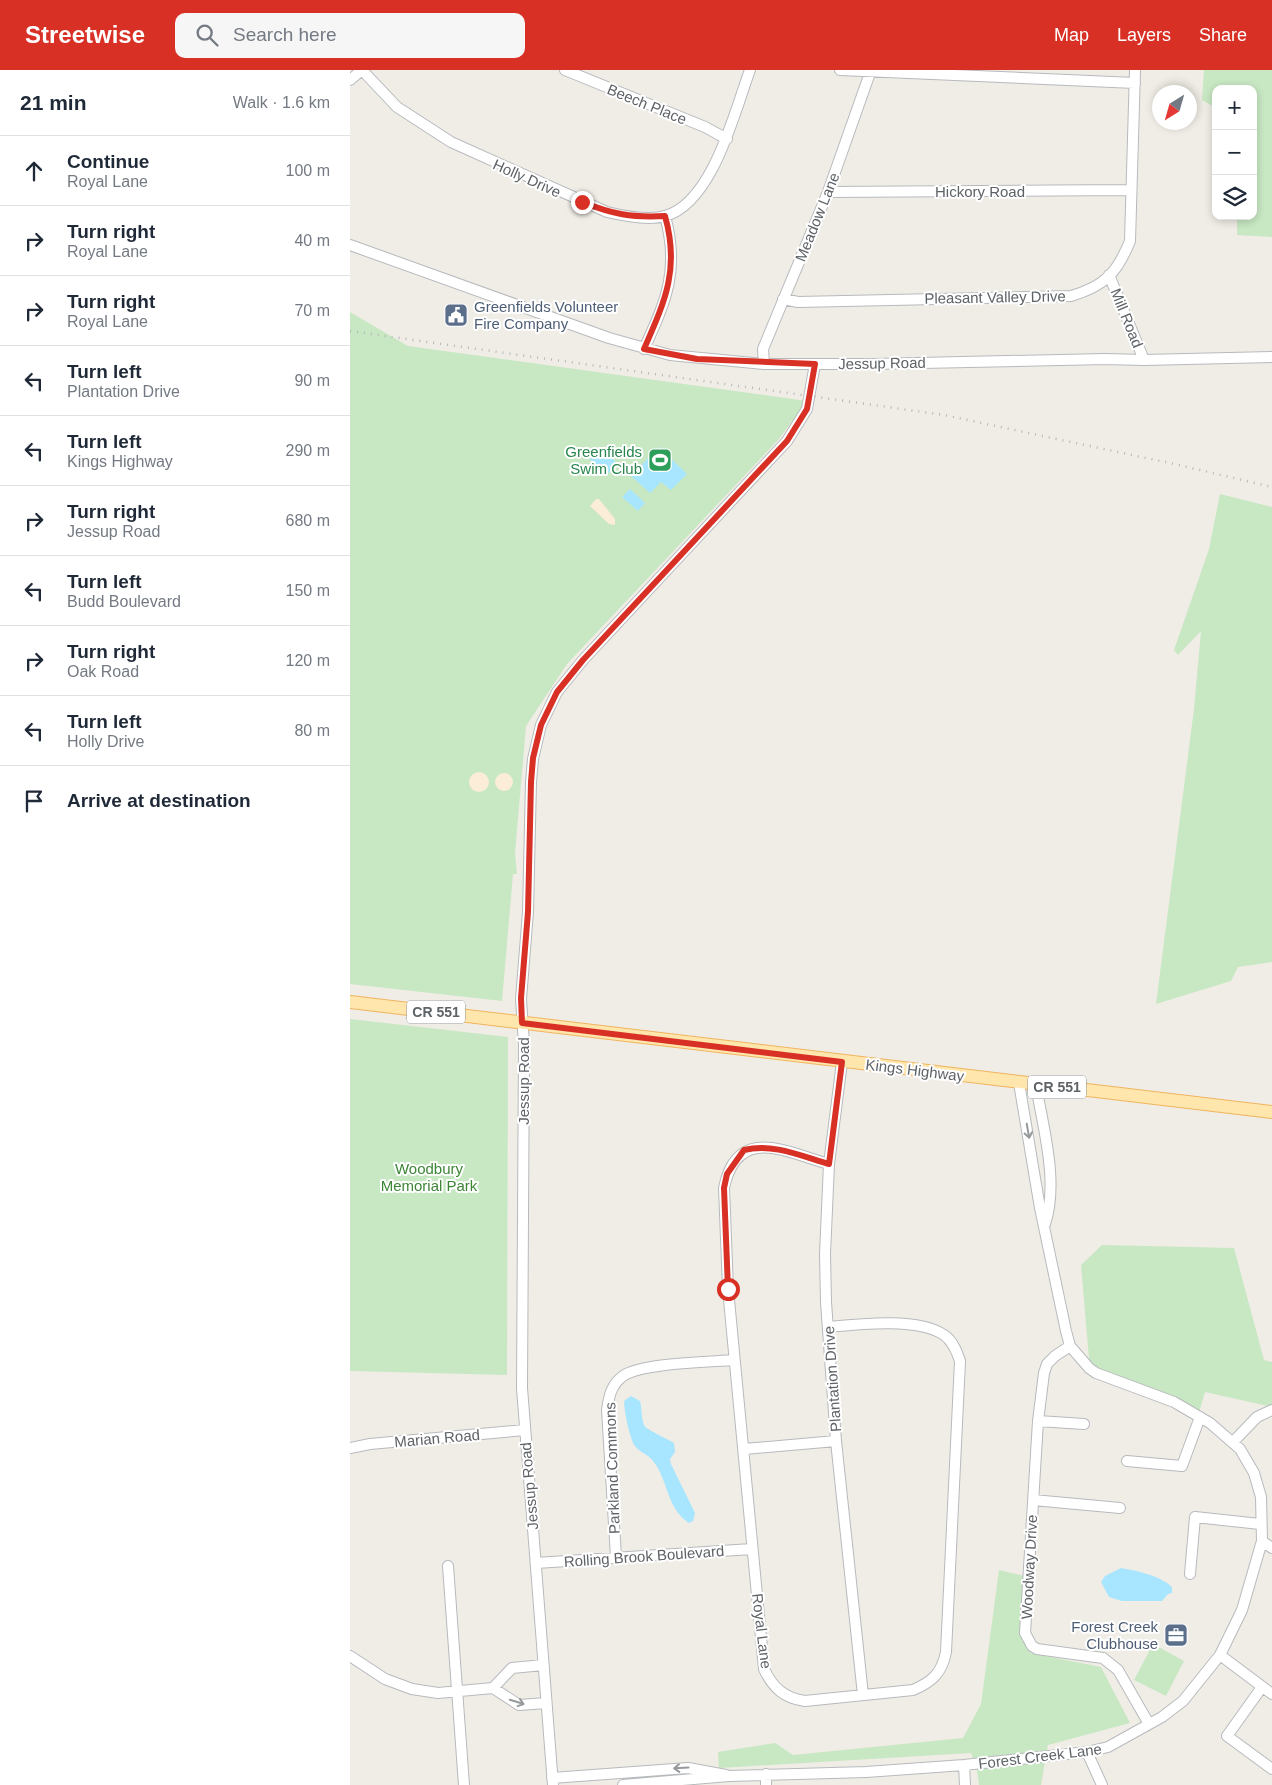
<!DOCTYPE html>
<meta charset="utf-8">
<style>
:root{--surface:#fff;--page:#f6f6f7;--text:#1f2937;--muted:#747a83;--line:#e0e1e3;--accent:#d93025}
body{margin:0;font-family:Arial,sans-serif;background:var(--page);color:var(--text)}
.controls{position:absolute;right:15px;top:15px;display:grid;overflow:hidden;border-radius:10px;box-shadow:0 2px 8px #0003}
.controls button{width:45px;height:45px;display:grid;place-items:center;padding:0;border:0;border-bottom:1px solid var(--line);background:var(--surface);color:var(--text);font:25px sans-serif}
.compass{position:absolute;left:802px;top:15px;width:45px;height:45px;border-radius:50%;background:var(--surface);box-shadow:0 2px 8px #0003;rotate:217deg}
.stop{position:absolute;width:15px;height:15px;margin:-11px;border:4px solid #d93025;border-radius:50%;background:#fff}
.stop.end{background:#d93025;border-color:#fff;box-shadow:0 1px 5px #0008}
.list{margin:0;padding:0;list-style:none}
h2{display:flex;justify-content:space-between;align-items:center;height:65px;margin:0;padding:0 20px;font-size:21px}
h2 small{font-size:16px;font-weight:400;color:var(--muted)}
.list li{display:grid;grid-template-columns:32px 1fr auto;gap:15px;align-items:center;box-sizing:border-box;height:70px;padding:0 20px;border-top:1px solid var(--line)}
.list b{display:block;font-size:19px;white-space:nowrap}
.list p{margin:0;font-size:16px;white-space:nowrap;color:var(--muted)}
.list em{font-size:16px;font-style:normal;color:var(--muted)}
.icon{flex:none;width:28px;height:28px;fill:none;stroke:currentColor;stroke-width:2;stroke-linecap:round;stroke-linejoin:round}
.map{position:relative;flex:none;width:922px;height:1715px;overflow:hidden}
header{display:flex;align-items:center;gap:30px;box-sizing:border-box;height:70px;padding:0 25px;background:var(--accent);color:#fff}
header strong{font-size:24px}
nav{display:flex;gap:28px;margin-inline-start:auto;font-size:18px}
.search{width:350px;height:45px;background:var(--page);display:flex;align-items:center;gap:12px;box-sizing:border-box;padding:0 18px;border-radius:10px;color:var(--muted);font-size:19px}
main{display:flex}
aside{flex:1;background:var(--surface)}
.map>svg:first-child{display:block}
.green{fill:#c8e7c3}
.sand{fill:#fbedd7}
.water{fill:#a8e5fe}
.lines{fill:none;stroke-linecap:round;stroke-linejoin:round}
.minor-casing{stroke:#b7babd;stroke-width:12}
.major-casing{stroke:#f1b45f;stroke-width:14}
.minor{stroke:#fff;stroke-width:10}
.major{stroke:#fee6ad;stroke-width:12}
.rail{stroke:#b5b6b7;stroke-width:2.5;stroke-dasharray:1 6;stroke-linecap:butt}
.oneway{stroke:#969a9c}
.route{stroke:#d93025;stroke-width:6}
.labels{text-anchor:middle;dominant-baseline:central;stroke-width:4;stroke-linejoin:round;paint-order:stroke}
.shield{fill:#fff;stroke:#8e9295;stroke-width:1}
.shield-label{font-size:14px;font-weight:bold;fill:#5e6367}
.street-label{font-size:15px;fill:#5e6367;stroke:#fff}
.service-label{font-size:15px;fill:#4e5e75;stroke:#fff;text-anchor:start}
.leisure-label{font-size:15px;fill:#27864d;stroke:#fff;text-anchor:end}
.park-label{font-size:15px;fill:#3d8636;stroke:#fff}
</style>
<header>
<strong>Streetwise</strong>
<div class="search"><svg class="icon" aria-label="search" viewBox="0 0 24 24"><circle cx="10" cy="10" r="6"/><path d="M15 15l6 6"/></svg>Search here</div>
<nav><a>Map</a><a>Layers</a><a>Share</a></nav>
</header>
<main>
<aside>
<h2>21 min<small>Walk · 1.6 km</small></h2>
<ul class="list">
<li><svg class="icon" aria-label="ahead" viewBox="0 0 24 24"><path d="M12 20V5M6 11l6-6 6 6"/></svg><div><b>Continue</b><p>Royal Lane</p></div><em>100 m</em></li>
<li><svg class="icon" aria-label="right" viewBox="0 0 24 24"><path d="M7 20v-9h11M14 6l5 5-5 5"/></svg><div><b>Turn right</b><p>Royal Lane</p></div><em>40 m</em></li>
<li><svg class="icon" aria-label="right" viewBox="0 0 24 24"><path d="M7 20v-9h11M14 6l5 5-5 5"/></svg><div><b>Turn right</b><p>Royal Lane</p></div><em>70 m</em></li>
<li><svg class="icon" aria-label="left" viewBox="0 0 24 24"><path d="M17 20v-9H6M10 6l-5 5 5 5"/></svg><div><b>Turn left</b><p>Plantation Drive</p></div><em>90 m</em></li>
<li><svg class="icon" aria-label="left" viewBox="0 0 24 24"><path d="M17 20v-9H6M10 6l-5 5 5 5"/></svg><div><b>Turn left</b><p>Kings Highway</p></div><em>290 m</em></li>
<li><svg class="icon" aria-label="right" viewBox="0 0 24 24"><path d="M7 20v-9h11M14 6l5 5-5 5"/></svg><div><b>Turn right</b><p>Jessup Road</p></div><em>680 m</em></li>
<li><svg class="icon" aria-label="left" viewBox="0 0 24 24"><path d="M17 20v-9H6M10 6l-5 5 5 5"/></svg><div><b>Turn left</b><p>Budd Boulevard</p></div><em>150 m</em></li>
<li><svg class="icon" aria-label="right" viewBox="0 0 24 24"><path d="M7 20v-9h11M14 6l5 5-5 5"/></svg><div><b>Turn right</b><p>Oak Road</p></div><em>120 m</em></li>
<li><svg class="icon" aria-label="left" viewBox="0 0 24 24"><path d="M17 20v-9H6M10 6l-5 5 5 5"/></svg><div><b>Turn left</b><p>Holly Drive</p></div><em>80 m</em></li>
<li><svg class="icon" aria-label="arrive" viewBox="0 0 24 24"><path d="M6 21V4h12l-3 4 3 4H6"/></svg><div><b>Arrive at destination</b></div></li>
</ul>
</aside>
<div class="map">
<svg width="922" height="1715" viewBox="0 0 922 1715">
<rect width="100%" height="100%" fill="#f0ede6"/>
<path class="green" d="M854,0H922V167L887,165V146H903V19H866V38L852,30Z
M0,242L58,276L457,331L429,369L217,594L176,656L165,783L167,804H163L152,931L0,914Z
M870,424L922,437V892L888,897L881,911L806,934L844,639L851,561L828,585L824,580L859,479Z
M0,949L158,967L157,1305L0,1301Z
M752,1175L884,1178L914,1290L922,1292V1337L855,1322L848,1346L740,1300L731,1195Z
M649,1500L683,1508L680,1583L751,1597L780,1653L698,1675L691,1715H629L627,1700L621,1683L369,1698L368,1682L425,1673L443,1685L613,1668L631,1634Z
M803,1574L834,1591L816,1626L784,1610Z"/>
<path class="sand" d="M246,429H249L265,449V455L259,454L240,436Z
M119 712a10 10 0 1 1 20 0a10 10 0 1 1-20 0Z
M145 712a9 9 0 1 1 18 0a9 9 0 1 1-18 0Z"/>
<path class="water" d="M309,377L337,404L321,420L311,412L300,423L281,406Z
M250,378L267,393L257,405L239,388Z
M280,419L295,433L288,441L272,427Z
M281,1326L290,1331C292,1338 291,1347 294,1355C295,1359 316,1368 324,1373L325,1382L320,1389L321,1394L345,1443L343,1451L339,1453C316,1438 318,1409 303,1391C298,1384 286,1381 283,1373C278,1360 275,1345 274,1331Z
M771,1498C788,1501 809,1505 822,1517V1523L818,1524L812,1531H772L759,1527L751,1512L755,1506Z"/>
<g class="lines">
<g class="minor-casing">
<path id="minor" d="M12,0L47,37L101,72L257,142C274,146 298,151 315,146C363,133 385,40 400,0
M215,0L355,57L377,69
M490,0L785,13
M0,10L12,0
M478,122L781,120
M0,175L259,268L320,285L414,294H523L755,289L794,290L922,287
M759,205L794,290
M433,229L448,232L721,226C755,216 767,203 780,171L785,0
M294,279C316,231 330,200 315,146
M414,294L413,279L478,122L521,0
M492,992L479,1094L475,1184L476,1232L486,1371L513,1625
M686,1015C693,1058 709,1112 695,1154
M478,1257C508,1254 569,1247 594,1265C603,1271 607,1282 610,1291L596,1582C592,1603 582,1612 563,1620L455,1631C434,1628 423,1618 414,1599L378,1219L374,1118C387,1054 436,1082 479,1094
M720,1276L705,1286L697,1294L694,1303L688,1351L675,1563L682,1576L687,1579L753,1588L768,1600L799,1654
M688,1351L734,1354
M883,1372L907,1347L922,1340
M0,1378L20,1374L175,1360
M394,1379L486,1371
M777,1391L832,1396L850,1347
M683,1430L770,1438
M912,1471L922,1478
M266,1487L257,1340C259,1326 261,1315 273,1306C291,1293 360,1292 384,1290
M186,1493L402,1479
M98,1496L114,1715
M840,1504L845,1447L910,1454
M870,1585L922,1624
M0,1586L35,1609L62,1619L88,1623L143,1618L169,1635L196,1633
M912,1617L877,1666L922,1699
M143,1618L162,1598L193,1595
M737,1682L752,1715
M614,1695L615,1715
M416,1704V1715
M202,1708L338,1698L376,1705
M203,1715L172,1318L174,974L171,929L178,842L181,712L183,689L191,655L207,622L233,590L437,371L457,339L465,294
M273,1715L379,1706L516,1702L614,1695L737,1682L758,1677L812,1647L833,1631L870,1585L892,1540L912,1471L911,1427L904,1403L890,1379L860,1353L824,1332L746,1303L739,1298L720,1276L716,1261L690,1138L669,1013"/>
</g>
<g class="major-casing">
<path id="major" d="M0,932L922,1042"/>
</g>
<use href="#minor" class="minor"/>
<use href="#major" class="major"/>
<path class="rail" d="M0,261L594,345L829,395L922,417"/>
</g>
<defs><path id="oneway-shaft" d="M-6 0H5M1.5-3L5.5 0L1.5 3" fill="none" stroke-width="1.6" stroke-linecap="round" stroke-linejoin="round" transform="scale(1.25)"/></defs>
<g class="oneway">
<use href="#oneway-shaft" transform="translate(678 1061) rotate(80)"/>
<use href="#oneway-shaft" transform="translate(167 1632) rotate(17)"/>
<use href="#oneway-shaft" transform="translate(331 1698) rotate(177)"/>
</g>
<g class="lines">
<path class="route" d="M232,132C262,144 282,148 315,146C330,199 315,231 294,279L347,289L465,294L457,339L437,371L233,590L207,622L191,655L183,688L181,712L178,842L171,928L172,953L492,992L479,1094C451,1086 423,1073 394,1080L377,1104L374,1118L378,1219"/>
</g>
<defs>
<g id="civic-square" transform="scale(1.25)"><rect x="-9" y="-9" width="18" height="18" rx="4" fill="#5c6f8a" stroke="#fff"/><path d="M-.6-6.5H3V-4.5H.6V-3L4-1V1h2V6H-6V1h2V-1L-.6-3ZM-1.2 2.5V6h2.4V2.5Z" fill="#fff"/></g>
<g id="stadium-square" transform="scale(1.25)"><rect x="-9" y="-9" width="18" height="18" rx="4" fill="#2e9e5b" stroke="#fff"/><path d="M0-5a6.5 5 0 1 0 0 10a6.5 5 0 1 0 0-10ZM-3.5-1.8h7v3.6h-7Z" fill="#fff"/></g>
<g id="office-square" transform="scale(1.25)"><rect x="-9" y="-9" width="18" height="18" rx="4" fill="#5c6f8a" stroke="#fff"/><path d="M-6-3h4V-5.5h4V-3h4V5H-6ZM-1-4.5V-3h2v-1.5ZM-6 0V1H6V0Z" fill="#fff"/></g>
</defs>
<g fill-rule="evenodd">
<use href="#civic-square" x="106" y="245"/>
<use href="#stadium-square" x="310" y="390"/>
<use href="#office-square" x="826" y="1565"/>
</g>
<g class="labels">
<g class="shield">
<rect x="57" y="930.5" width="58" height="23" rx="4"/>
<rect x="678" y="1005.5" width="58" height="23" rx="4"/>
</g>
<g class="shield-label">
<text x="86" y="942">CR 551</text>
<text x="707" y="1017">CR 551</text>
</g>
<g class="street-label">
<text transform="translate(297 34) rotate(22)">Beech Place</text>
<text transform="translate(177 108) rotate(24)">Holly Drive</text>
<text x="630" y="121">Hickory Road</text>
<text transform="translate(467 147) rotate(-68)">Meadow Lane</text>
<text transform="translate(645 227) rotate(-1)">Pleasant Valley Drive</text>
<text transform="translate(777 248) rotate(68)">Mill Road</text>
<text transform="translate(532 293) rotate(-1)">Jessup Road</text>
<text transform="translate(565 1000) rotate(7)">Kings Highway</text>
<text transform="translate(173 1011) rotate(-90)">Jessup Road</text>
<text transform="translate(482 1309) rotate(-94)">Plantation Drive</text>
<text transform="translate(87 1368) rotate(-5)">Marian Road</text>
<text transform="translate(262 1398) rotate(-92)">Parkland Commons</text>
<text transform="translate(179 1416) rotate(-95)">Jessup Road</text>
<text transform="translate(294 1486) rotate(-4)">Rolling Brook Boulevard</text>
<text transform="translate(679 1497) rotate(-87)">Woodway Drive</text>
<text transform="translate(412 1561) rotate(83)">Royal Lane</text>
<text transform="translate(690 1686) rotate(-7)">Forest Creek Lane</text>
</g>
<g class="service-label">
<text x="124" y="236">Greenfields Volunteer<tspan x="124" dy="17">Fire Company</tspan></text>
<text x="808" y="1556" text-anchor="end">Forest Creek<tspan x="808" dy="17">Clubhouse</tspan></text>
</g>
<g class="leisure-label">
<text x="292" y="381">Greenfields<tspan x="292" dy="17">Swim Club</tspan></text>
</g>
<g class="park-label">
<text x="79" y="1098">Woodbury<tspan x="79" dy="17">Memorial Park</tspan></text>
</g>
</g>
</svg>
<div class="controls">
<button>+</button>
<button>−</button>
<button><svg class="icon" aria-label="layers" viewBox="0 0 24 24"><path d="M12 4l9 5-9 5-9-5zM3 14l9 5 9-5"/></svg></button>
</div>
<svg class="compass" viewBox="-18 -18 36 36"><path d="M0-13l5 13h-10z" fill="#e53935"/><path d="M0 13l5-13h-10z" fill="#747a83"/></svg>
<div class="stop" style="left:378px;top:1219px"></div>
<div class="stop end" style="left:232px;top:132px"></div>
</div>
</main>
